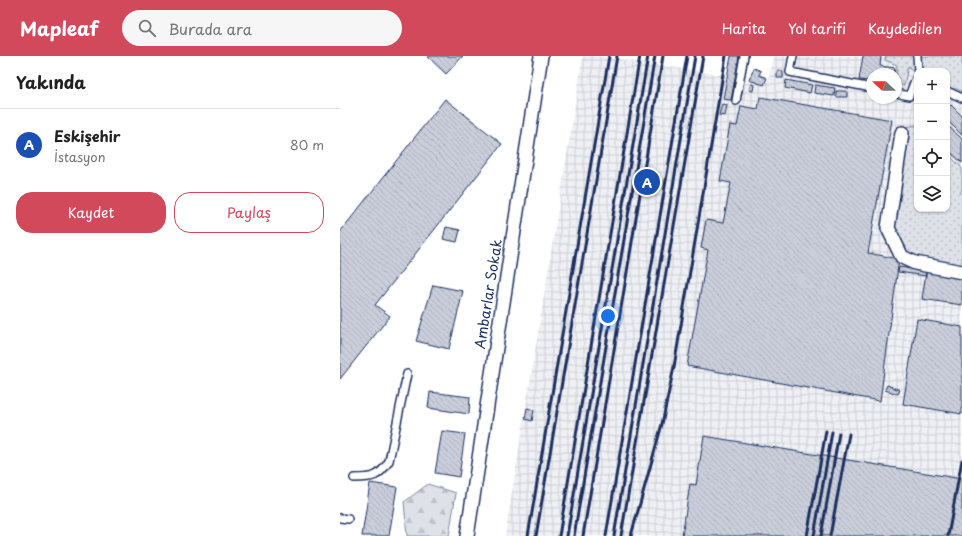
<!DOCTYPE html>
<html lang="tr">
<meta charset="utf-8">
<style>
:root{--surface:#fff;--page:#f6f6f6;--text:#222;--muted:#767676;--line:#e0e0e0;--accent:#d1495b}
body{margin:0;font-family:"Playpen Sans",sans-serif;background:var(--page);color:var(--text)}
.controls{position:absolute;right:12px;top:12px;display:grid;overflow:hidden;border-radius:8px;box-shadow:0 1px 3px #0004}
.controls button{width:36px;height:36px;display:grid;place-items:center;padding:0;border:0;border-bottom:1px solid var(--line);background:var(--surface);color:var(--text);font:20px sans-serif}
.compass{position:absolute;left:526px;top:12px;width:36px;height:36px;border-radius:50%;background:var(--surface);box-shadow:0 1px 3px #0004;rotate:292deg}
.you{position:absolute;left:268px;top:260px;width:14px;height:14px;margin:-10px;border:3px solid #fff;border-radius:50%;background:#1a73e8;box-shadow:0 0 0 6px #1a73e833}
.badge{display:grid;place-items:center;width:26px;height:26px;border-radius:50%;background:var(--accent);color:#fff;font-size:13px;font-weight:700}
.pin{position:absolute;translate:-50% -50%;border:2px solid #fff;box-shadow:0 1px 4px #0006}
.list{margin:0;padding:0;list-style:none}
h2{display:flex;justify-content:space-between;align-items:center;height:52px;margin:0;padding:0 16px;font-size:17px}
h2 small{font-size:13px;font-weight:400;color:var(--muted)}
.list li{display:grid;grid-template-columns:26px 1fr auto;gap:12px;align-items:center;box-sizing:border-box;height:72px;padding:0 16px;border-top:1px solid var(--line)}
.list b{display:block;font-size:15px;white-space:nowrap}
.list p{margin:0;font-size:13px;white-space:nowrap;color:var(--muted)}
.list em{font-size:13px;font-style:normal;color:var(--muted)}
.actions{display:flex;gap:8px;padding:12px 16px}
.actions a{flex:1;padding:9px 0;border:1px solid var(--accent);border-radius:16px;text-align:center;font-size:14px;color:var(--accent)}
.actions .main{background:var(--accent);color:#fff}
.icon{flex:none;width:22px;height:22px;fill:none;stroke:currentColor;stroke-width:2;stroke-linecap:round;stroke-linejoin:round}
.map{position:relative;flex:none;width:622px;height:480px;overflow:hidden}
header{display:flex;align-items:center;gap:24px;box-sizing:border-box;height:56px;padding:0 20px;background:var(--accent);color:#fff}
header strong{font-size:19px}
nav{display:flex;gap:22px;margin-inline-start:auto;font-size:14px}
.search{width:280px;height:36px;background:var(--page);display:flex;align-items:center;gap:10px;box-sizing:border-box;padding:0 14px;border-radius:22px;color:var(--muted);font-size:15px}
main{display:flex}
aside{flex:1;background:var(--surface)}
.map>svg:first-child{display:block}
.industrial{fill:url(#industrial-grid);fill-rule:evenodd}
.grass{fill:url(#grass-dots);stroke:#7c88a2}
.forest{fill:url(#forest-firs);stroke:#7c88a2}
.building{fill:url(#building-back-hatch);stroke:#1b2f5e}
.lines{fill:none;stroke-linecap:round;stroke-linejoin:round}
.lane-casing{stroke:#1b2f5e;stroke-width:10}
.street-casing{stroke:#1b2f5e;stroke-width:16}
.lane{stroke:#fff;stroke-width:7}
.street{stroke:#fff;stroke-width:13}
.rail{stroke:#1b2f5e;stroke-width:3}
.labels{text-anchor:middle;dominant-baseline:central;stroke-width:3;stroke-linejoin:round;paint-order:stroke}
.street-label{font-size:14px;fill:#1b2f5e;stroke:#fff}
</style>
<header>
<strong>Mapleaf</strong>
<div class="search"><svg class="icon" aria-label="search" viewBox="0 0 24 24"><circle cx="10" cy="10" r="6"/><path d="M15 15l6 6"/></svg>Burada ara</div>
<nav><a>Harita</a><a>Yol tarifi</a><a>Kaydedilen</a></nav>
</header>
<main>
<aside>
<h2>Yakında<small></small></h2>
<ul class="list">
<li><span class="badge" style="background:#1a4fb4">A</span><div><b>Eskişehir</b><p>İstasyon</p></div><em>80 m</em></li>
</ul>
<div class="actions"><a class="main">Kaydet</a><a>Paylaş</a></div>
</aside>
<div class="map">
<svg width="622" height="480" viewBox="0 0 622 480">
<defs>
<pattern id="industrial-grid" width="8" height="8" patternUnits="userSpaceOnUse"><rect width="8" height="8" fill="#eff0f4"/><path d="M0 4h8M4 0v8" fill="none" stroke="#ccced4"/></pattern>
<pattern id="grass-dots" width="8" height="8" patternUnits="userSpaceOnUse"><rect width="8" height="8" fill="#dee1e7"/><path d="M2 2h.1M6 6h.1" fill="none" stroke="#bec1c9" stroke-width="1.8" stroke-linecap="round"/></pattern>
<pattern id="forest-firs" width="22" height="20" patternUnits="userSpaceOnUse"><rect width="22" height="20" fill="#dee1e7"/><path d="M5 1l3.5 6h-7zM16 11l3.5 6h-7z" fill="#bec1c9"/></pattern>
<pattern id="building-back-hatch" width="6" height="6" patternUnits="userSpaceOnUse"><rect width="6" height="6" fill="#caceda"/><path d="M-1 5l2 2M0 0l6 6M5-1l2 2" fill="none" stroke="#adb1be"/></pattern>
</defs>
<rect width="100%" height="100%" fill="#fff"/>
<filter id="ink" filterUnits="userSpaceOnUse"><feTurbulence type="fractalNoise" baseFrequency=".025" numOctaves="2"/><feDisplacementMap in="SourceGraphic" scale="8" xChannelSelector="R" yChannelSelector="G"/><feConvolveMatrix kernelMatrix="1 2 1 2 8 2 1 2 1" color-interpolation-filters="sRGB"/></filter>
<g filter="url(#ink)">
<path class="industrial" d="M243,0H259L428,26L433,0H622V480H165ZM577,15H607V153H577ZM532,18H556V42H532Z"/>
<path class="grass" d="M546,0H622V36L617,33L607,32V15H577V19L568,10L564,30L556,27L557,9L545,4Z
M577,69V153H607V97L622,112V134L620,136L622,138V210L555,197L546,185L548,144L566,71Z"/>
<path class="forest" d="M88,428L116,437L109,480H67L64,446Z"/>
<path class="building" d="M87,0H123L106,18Z
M391,0H399L391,44L383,43Z
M523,0H541L540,10L555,12L554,18H532V25L519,24Z
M414,12L421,15L419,19L427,22L424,29L409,24Z
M437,15H443V22H437Z
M446,24L472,29L470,37L445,32Z
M411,28L414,29L413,35L409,34Z
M475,29L495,32L494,40L474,37Z
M496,35H507V41H496Z
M420,41L552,64L528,197L559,203L540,345L347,310L368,194L361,192L366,164L383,167L391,127L380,125L390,69L397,70L401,50L418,53Z
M105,43L162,88L35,249L50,260L0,323V176Z
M382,48L387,49L385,60L379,59Z
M611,49L622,60V79L607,64V53Z
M607,69L622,83V107L607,93Z
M106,171L120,174L117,186L103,183Z
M587,210L622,216V249L582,243Z
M559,211L586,215V220L558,216Z
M93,229L123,235L109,293L76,285Z
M577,263L622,271V358L563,348Z
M547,329L560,334L558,338L545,334Z
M90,336L130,341L129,358L88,352Z
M187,352L194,354L192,365L185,363Z
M102,375L125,378L119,421L95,417Z
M364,380L622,423V480H342L350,428L356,429Z
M30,427L57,431L49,480H22Z"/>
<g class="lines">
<g class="lane-casing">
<path id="lane" d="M453,0L450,16L532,32
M577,0L578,15
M607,35L622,42
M556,37L569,40L575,24L577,25
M396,45L404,0
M14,422C33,422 39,421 49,405L67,318
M0,462L8,463"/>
</g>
<g class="street-casing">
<path id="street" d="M562,77L548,172L562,201L575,207L622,216
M127,480L201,0"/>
</g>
<use href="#lane" class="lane"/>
<use href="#street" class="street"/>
<path class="rail" d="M188,480L269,0
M196,480L277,0
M219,480L300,0
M227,480L308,0
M234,480L315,0
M243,480L323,0
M266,480L347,0
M274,480L355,0
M281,480L363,0
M291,480L322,368L334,311L386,0
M467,480L486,375
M474,480L492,376
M481,480L499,377
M490,480L509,378
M608,480L622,404"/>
</g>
</g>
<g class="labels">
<g class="street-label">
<text transform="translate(148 238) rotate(-81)">Ambarlar Sokak</text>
</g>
</g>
</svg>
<div class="controls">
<button>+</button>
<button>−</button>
<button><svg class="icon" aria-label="locate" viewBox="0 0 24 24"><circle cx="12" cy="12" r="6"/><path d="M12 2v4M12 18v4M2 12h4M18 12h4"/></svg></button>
<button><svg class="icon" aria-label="layers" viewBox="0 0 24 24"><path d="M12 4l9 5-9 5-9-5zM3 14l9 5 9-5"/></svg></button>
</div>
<svg class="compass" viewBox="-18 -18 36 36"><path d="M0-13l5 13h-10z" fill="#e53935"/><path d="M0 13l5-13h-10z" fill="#767676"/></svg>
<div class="you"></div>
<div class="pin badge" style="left:307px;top:126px;background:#1a4fb4">A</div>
</div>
</main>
